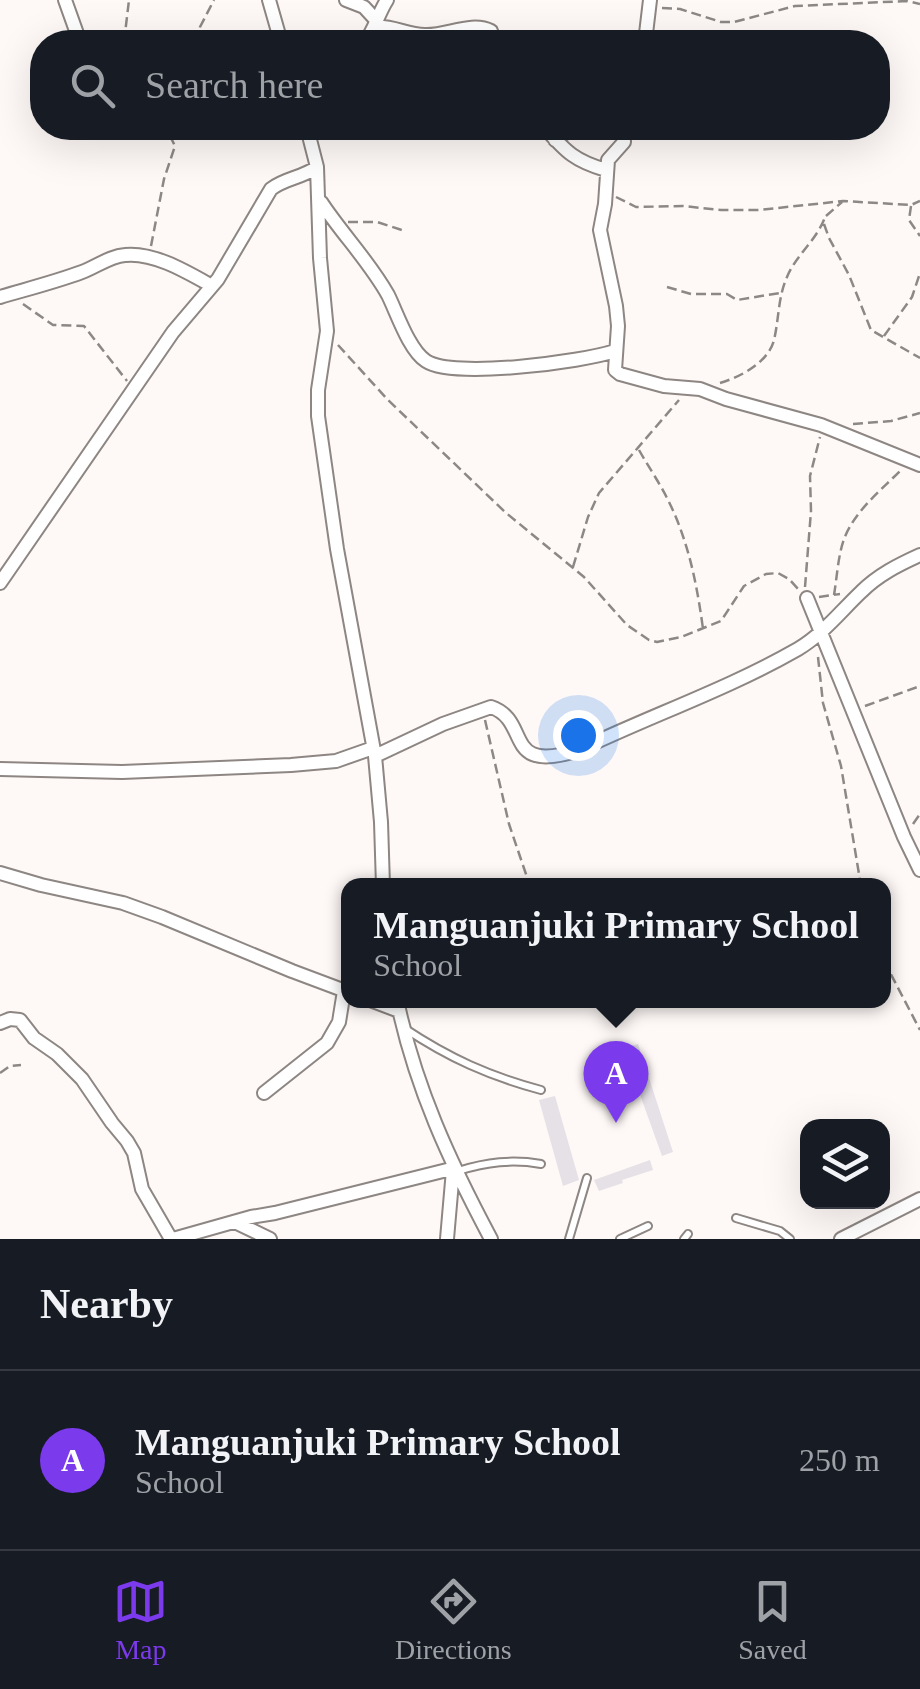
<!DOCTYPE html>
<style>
:root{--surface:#171b24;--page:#242831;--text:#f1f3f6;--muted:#9ea1a6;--line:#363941;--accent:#7c3aed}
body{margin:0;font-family:Georgia,serif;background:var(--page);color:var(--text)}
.controls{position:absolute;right:30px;bottom:30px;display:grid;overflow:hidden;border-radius:20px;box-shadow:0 10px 40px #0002}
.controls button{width:90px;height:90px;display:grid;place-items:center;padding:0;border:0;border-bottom:2px solid var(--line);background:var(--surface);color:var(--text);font:50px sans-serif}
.you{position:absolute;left:578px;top:735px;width:35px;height:35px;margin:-25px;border:8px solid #fff;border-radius:50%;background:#1a73e8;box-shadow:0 0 0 15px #1a73e833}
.badge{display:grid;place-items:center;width:65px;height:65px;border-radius:50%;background:var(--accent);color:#fff;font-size:32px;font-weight:700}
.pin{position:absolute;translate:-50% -82px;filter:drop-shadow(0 2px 5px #0008)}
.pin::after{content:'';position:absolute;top:52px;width:35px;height:30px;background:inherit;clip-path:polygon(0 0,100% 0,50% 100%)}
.popup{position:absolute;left:341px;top:878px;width:550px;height:130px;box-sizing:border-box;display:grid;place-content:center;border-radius:20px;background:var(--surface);filter:drop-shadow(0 2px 8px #0005);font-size:32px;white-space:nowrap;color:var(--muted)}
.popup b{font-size:38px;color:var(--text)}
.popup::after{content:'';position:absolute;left:50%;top:100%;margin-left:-20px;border:20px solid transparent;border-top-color:var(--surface)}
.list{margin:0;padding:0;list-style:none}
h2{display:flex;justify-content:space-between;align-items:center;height:130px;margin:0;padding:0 40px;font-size:42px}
h2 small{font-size:32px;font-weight:400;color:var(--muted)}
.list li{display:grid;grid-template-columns:65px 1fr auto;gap:30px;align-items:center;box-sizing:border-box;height:180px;padding:0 40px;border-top:2px solid var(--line)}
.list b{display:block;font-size:38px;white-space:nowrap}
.list p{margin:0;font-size:32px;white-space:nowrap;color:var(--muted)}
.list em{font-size:32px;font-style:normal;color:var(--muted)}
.icon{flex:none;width:55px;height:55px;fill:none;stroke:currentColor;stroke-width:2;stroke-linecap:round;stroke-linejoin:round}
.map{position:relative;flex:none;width:920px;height:1239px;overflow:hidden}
.search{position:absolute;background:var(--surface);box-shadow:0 10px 40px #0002;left:30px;right:30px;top:30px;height:110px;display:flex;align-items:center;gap:25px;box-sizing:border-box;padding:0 35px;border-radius:40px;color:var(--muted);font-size:38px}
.sheet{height:310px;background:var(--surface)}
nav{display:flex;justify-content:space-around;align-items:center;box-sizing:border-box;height:140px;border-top:2px solid var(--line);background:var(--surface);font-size:28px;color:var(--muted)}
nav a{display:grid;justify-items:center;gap:5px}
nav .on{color:var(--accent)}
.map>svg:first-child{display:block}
.building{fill:#e5e1e7}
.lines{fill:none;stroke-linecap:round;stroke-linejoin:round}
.service-casing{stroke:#8d8683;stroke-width:10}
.minor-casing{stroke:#8d8683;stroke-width:16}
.path{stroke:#8c8886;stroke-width:2.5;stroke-dasharray:10 5;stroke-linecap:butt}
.service{stroke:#fff;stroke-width:6}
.minor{stroke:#fff;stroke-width:12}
</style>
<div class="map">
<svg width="920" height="1239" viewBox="0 0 920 1239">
<rect width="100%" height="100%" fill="#fef9f7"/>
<path class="building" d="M638,1044L673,1152L662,1156L629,1064L617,1068L612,1052Z
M555,1096L579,1180L563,1186L539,1100Z
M650,1160L653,1170L622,1180L623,1183L599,1191L594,1180Z"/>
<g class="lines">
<g class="service-casing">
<path id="service" d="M404,1028C449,1058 489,1076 541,1090
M458,1171C487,1162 512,1159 541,1164
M736,1218L780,1231L790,1239
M569,1239L587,1178
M620,1239L648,1226
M684,1239L688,1234"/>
</g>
<g class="minor-casing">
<path id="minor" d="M65,0L80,42
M269,0L281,42
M346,0L364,7L375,19
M375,27C392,25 407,35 425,35C447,36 471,21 491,31L494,42
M365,42C375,29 378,14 387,0
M645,42L650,0
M307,128L317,167L320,258L327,331L318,390V416L337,549L375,756L381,822L383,886
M545,128C566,152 575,161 606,170
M623,128L624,142L608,160L605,204L600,230L616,306L618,326L615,370L620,374L664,386L700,389L726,399L821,425L920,465
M555,140L572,128
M321,202C342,234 369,261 388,295C397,313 409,350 426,361C453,379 582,362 615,351
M0,297C27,289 55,282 82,272C96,267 110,256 125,255C154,252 187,272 212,286
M0,583L173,332L218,279L271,189C285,178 302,178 317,167
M807,598L904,837L920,870
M375,756L443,724L491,707C532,721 501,775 579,750C652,715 728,689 798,649C823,634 840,612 861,592C878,575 898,565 920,555
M0,769L122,772L291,765L336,761L373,748
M0,873L41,885L123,903L162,917L292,971L348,992
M370,1000L399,1011
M397,1000C415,1087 450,1162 491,1239
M0,1023L10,1019L20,1020L34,1038L57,1054L82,1079L112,1123L127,1141L134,1153L142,1189L171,1239
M264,1093L327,1043L339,1022L344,991
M235,1222L270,1239
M173,1239L251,1217L275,1213L455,1168
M447,1239L453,1170
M841,1239L920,1199"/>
</g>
<path class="path" d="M662,8L680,9L721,22H734L795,6L907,1L920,4
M124,42L129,0
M196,42L200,27L214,0
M616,197L636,207L683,206L721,210H759L843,201L911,205L920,201
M911,206L909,220L920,236
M826,216L842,202
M348,222H377L405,231
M824,224L829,238L849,275L871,330L920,358
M151,246L164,179L175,146L166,128
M667,287L691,294H727L737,300L780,293
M23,304L53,325L84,326L127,381
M884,336L912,297L920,273
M338,345L388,400L505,512L584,577L627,625L649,640L657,642L681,637L721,621L744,586L766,574L778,573L789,579L799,590
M720,383C740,377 768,363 774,340C779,319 778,297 787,277C796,255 817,240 825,217
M853,424L891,421L920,413
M639,450C648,466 659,482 667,498C688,539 697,584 703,629
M573,567L588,517L599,493L679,400
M805,587L811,511L810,476L820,437
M834,595C837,577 838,556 844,539C855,511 879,492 900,471
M819,597L840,594
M818,657L823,703L841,766L861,886
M865,706L920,686
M485,720L509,824L530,886
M913,824L920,814
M884,961L920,1030
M0,1073L10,1066L21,1065"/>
<use href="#service" class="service"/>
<use href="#minor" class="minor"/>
</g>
</svg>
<div class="controls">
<button><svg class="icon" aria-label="layers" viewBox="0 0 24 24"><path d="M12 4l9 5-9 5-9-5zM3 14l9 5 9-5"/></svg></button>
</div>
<div class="you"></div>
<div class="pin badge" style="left:616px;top:1123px">A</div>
<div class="popup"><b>Manguanjuki Primary School</b>School</div>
<div class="search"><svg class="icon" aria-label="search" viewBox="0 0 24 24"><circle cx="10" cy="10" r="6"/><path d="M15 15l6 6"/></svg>Search here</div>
</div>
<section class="sheet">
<h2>Nearby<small></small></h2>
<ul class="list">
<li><span class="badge">A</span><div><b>Manguanjuki Primary School</b><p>School</p></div><em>250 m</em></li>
</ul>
</section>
<nav>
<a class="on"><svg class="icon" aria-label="map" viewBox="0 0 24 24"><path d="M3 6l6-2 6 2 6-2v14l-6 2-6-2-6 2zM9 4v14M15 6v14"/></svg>Map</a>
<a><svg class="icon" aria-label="directions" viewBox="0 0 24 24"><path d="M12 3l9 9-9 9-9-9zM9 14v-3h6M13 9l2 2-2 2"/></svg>Directions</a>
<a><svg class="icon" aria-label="saved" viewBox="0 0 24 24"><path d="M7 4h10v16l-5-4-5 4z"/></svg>Saved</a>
</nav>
